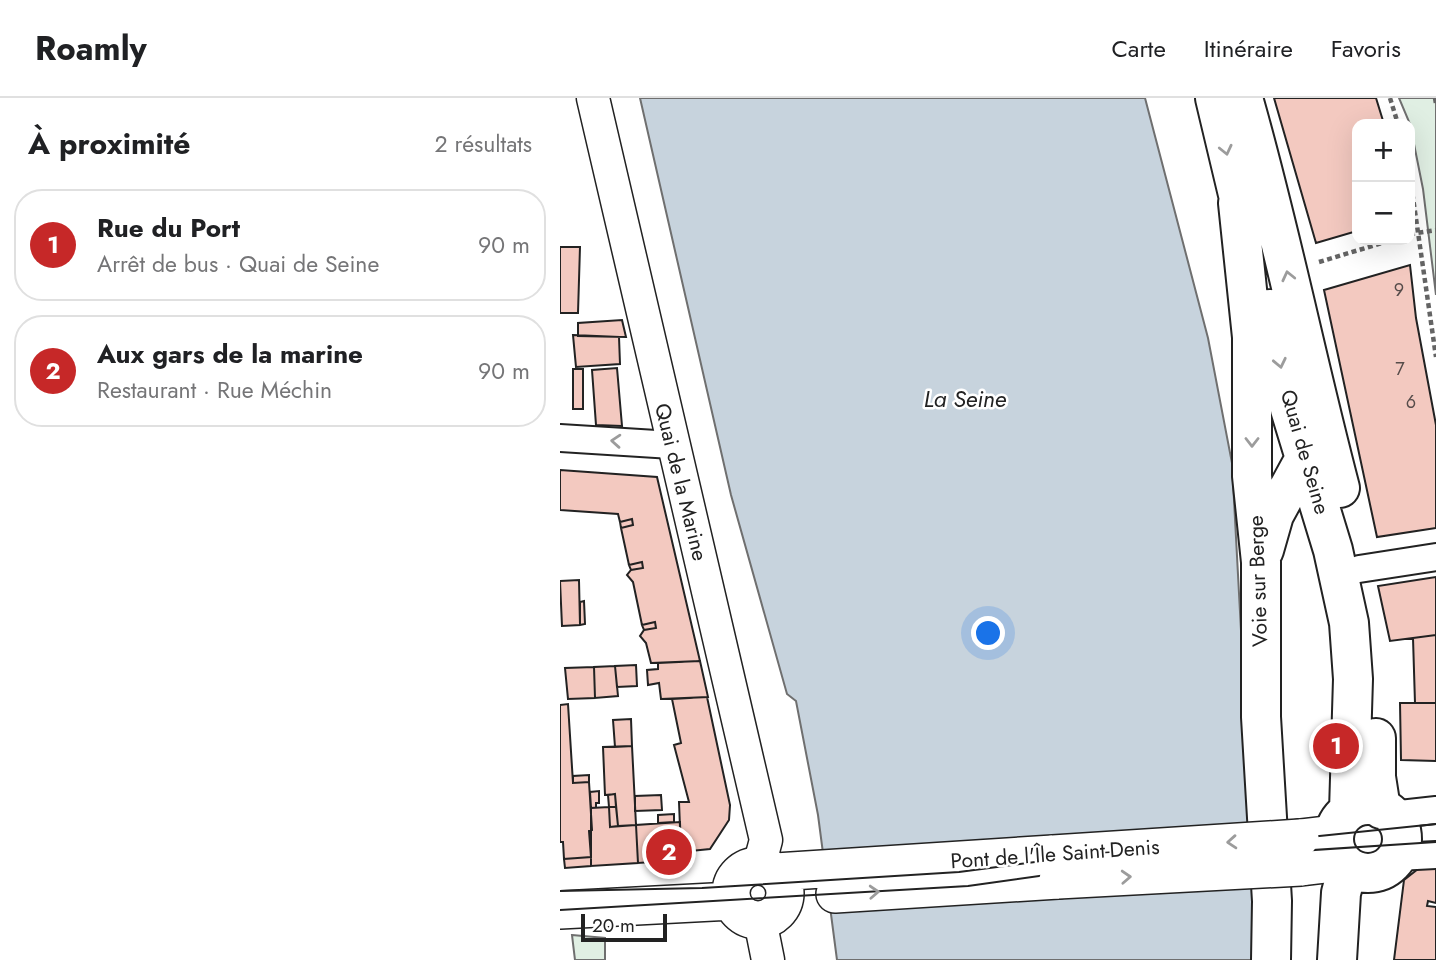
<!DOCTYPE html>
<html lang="fr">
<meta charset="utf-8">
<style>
:root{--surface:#fff;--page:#f6f6f6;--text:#202124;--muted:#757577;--line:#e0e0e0;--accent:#c62828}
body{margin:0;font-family:Jost,sans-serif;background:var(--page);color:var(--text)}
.controls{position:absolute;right:21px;top:21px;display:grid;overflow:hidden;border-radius:14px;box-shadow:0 7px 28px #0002}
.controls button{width:63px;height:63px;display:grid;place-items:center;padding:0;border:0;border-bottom:2px solid var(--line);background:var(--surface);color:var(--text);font:35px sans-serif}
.scale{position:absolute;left:21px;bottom:18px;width:86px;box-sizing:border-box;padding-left:7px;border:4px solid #222;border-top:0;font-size:19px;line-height:24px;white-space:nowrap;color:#222;-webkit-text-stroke:5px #fff;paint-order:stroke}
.you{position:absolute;left:429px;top:536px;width:24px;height:24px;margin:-18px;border:5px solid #fff;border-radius:50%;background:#1a73e8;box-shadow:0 0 0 10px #1a73e833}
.badge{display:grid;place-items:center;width:46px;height:46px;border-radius:50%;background:var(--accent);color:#fff;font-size:23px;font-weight:700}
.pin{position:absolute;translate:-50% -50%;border:4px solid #fff;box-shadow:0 2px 7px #0006}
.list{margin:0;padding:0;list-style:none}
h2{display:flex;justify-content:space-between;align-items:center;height:91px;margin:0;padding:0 28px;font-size:30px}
h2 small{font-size:23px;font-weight:400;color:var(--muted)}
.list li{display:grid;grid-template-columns:46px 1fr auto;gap:21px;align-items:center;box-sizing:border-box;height:112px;margin:0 14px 14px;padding:0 14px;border:2px solid var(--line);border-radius:28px}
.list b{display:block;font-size:26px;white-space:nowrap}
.list p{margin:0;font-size:23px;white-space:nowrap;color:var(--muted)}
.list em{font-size:23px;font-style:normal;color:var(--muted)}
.map{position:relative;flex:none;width:876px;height:862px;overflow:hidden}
header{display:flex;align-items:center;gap:42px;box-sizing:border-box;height:98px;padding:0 35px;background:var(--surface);border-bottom:2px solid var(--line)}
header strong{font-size:33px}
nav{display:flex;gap:38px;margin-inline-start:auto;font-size:24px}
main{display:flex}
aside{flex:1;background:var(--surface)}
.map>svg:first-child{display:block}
.green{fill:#e0efe3;stroke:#6f6f6f;stroke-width:2}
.water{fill:#c7d3dd;stroke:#6f6f6f;stroke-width:2}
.building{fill:#f3c9c0;stroke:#222;stroke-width:2}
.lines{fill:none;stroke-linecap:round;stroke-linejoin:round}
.minor-casing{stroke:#222;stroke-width:30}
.tertiary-casing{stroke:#222;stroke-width:35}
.secondary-casing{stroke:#222;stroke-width:40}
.primary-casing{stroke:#222;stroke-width:42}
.path{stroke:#646464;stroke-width:4.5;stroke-dasharray:5 3.5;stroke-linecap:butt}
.minor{stroke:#fff;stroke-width:26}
.tertiary{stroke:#fff;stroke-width:32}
.secondary{stroke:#fff;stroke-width:37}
.primary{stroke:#fff;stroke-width:38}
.tram{stroke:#222;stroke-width:2}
.secondary-bridge-casing{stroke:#222;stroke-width:40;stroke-linecap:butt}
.secondary-bridge{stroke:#fff;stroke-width:37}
.oneway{stroke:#9c9c9c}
.labels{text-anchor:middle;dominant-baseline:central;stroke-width:5;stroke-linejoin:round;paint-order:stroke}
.number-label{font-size:18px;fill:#564c4a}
.street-label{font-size:21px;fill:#222;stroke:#fff}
.water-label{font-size:23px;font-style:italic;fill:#222;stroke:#fff}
</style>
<header>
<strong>Roamly</strong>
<nav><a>Carte</a><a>Itinéraire</a><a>Favoris</a></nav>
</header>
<main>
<aside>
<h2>À proximité<small>2 résultats</small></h2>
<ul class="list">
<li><span class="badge">1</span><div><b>Rue du Port</b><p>Arrêt de bus · Quai de Seine</p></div><em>90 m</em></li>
<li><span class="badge">2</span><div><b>Aux gars de la marine</b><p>Restaurant · Rue Méchin</p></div><em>90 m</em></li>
</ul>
</aside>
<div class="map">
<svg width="876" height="862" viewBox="0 0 876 862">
<rect width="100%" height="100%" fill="#fff"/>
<path class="green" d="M839,0H876V197L863,91L850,26Z
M12,837L45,840V862H15Z"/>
<path class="water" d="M80,0H585L648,240L672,365L695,793V862H277L258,717L236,603L227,596L171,397Z"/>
<path class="building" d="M714,0H816L824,26H797V133L756,145Z
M0,149H20L18,215H0Z
M850,167L856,220L876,327V430L817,439L764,192Z
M62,222L66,239L18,238V225Z
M13,237L59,239L60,266L16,269Z
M57,270L62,328L36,327L32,272Z
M13,271H23V311H13Z
M0,372L97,379L140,563L91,565L86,545L80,538L84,532L96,530L95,524L82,527L73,484L67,477L71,472L83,470L82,464L69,467L61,430L73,427L72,421L60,424L58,416L0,412Z
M72,421L73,427L61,430L60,424Z
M82,464L83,470L71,472L69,467Z
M876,479V537L830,543L818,488Z
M19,482L20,527L2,528L0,483Z
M24,503L25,526L20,527V504Z
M95,524L96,530L84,532L82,527Z
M876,537V605H855L853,540Z
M140,563L148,599L101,601L99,585L88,587L87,572L98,571V565Z
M76,567L77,588L57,589L55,568Z
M55,568L58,598L35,600L34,569Z
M34,569L35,600L8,601L5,570Z
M147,599L170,707L169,722L150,751L121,754L119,704H129L114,647L121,645L112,601Z
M840,605H876V663L841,662Z
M8,606L13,685L29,684L32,732L29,733L31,759L4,761L3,744H0V607Z
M71,621L72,648L55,649L53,622Z
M72,648L76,727L58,728L55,696L45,697L43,649Z
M29,677V684L13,685V678Z
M39,693V705H36V710H31L30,694Z
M55,696L56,709H49L48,697Z
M101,697L102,712L75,713V698Z
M49,709H56L58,728L50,729Z
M49,709L50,729L76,727L78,765L31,768V710Z
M114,716V724L98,725V717Z
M120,724L121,762L78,765L76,727Z
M31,759V768L5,770L4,761Z
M876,769V805L868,803L867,808L876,809V862H834L844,782L858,771Z"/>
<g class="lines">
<g class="minor-casing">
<path id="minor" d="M0,340L112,347
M799,471L876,459
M831,717L876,712
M837,759L876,757"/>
</g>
<g class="tertiary-casing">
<path id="tertiary" d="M33,0L206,742L199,768
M200,822L208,862"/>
</g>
<g class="secondary-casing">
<path id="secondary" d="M740,740L774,736
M171 795a27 27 0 1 1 54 0a27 27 0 1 1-54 0Z
M741,769L783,764
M216,774L493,756
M275,796L498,782
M0,812L172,803"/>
</g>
<g class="primary-casing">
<path id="primary" d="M655,0L686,130
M683,0C720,129 746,261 780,390
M678,105L692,239V378L701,464V619L712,803L711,862
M710,211L730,311L773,452L789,525L793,581L789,713
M704,452L714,417L745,360L747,346
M816,640V679L821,711
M774 741a34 34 0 1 1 68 0a34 34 0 1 1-68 0Z
M777,862L781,795L788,769"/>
</g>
<path class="path" d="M830,0L838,26
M875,0L876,6
M850,79L876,259
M850,136L876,132
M759,164L832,142"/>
<use href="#minor" class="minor"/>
<use href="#tertiary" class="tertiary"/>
<use href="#secondary" class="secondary"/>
<use href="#primary" class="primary"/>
<path class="tram" d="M0,793L142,790L399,774L590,749L740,740L876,726
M0,812L408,788L586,763L876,744"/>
<g class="secondary-bridge-casing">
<path id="secondary-bridge" d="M493,756L740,740
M498,782L741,769"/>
</g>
<use href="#secondary-bridge" class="secondary-bridge"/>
</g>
<defs><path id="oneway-chevron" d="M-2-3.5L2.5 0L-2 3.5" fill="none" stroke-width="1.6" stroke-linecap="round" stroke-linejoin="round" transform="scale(1.75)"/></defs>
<g class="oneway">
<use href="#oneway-chevron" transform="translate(666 52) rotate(77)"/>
<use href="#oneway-chevron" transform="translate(728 178) rotate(-103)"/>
<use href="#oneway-chevron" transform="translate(720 265) rotate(78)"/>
<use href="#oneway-chevron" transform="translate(56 343) rotate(-176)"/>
<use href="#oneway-chevron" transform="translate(692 344) rotate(90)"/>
<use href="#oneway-chevron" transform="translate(672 744) rotate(176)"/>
<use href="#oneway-chevron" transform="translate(566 779) rotate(-3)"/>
<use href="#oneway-chevron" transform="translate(314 794) rotate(-3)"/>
</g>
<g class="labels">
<g class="number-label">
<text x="839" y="192">9</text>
<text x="840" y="271">7</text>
<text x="851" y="304">6</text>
</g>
<g class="street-label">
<text transform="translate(745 354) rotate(74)">Quai de Seine</text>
<text transform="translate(121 384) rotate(76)">Quai de la Marine</text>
<text transform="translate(698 483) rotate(-92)">Voie sur Berge</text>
<text transform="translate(495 756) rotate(-4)">Pont de l'Île Saint-Denis</text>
</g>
<g class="water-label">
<text x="405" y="301">La Seine</text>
</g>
</g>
</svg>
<div class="controls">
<button>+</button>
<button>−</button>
</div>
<div class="scale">20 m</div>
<div class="you"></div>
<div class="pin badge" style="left:776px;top:648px">1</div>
<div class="pin badge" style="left:109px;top:754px">2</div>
</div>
</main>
